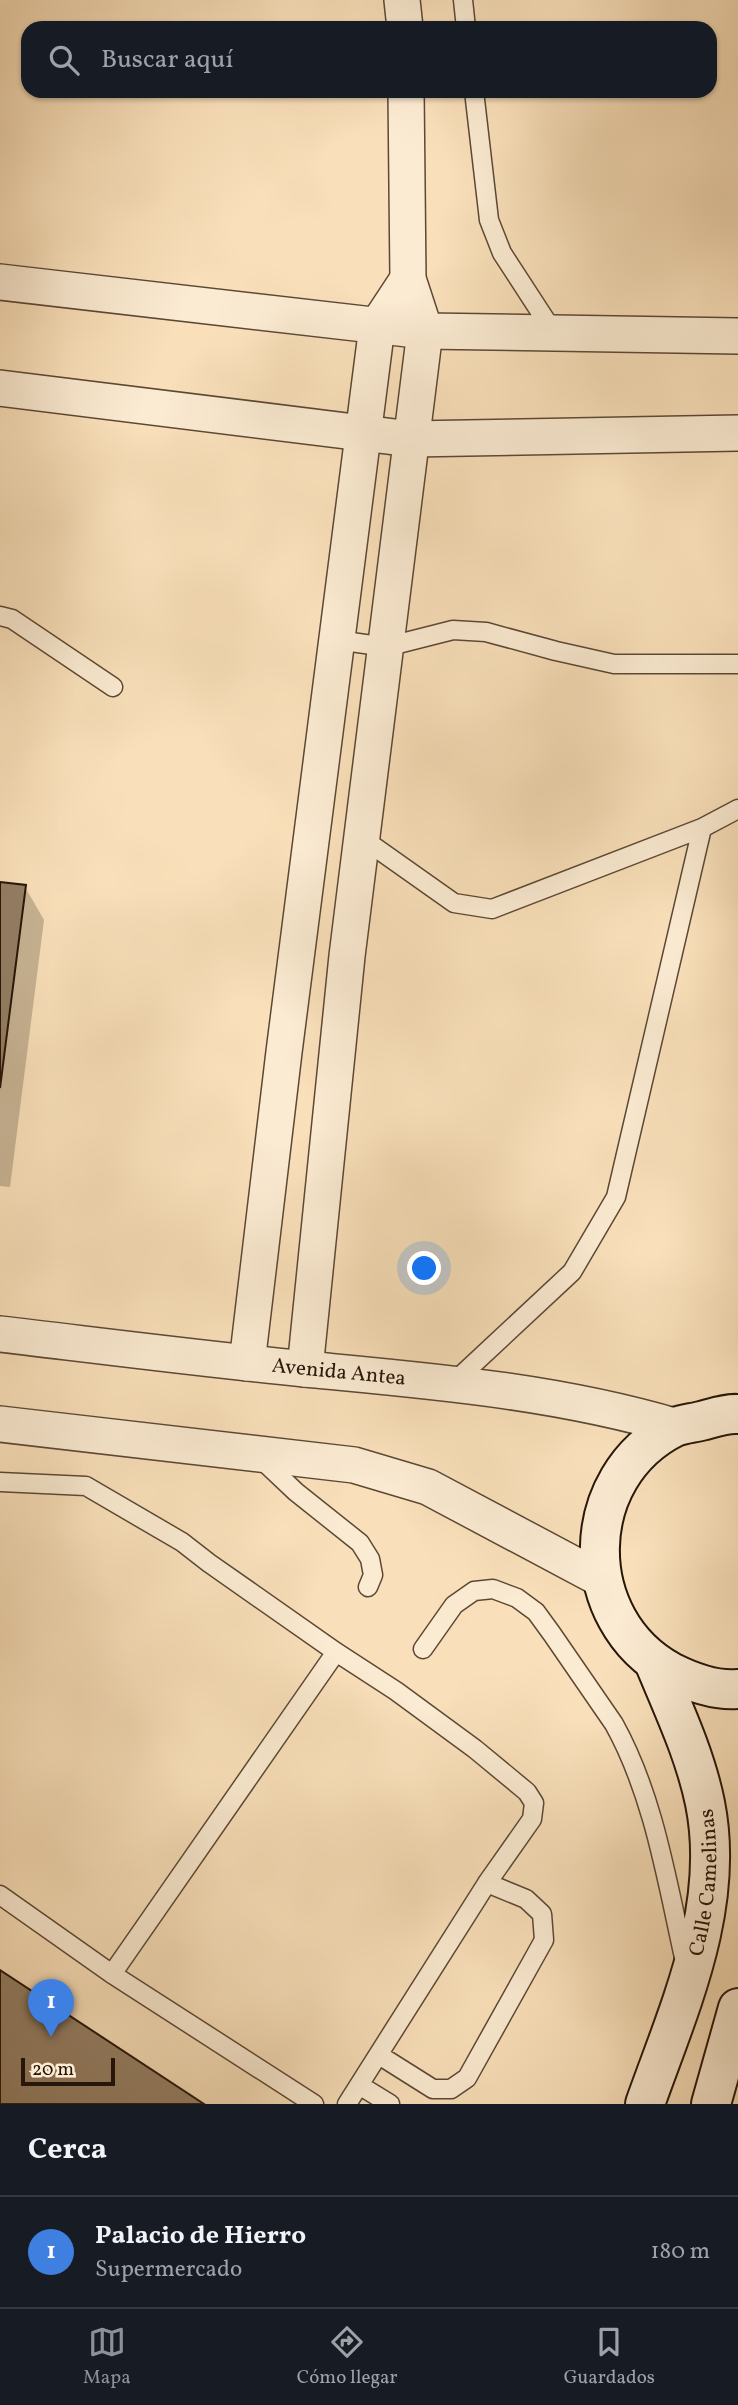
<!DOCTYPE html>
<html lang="es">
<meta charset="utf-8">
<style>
:root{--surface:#171b24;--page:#20242c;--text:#f1f3f6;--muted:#9ea1a6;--line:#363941;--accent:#8c9099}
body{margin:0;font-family:Vollkorn,serif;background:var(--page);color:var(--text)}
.scale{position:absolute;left:21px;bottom:18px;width:94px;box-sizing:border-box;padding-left:7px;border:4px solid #271609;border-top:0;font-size:19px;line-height:24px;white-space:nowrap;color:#271609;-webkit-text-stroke:5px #fbebd2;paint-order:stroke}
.you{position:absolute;left:425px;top:1269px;width:24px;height:24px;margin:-18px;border:5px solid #fff;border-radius:50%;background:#1a73e8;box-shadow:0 0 0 10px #1a73e833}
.badge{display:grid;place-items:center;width:46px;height:46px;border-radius:50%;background:var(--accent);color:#fff;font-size:23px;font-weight:700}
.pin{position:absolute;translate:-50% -58px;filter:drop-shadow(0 2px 4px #0008)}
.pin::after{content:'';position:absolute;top:37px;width:24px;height:21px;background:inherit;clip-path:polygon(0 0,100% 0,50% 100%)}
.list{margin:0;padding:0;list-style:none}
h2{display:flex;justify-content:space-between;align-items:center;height:91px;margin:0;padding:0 28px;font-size:30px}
h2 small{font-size:23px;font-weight:400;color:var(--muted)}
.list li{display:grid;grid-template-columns:46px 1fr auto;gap:21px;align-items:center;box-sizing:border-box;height:112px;padding:0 28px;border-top:2px solid var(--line)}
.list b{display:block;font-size:26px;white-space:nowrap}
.list p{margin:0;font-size:23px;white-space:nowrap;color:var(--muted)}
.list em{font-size:23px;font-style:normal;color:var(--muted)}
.icon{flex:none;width:38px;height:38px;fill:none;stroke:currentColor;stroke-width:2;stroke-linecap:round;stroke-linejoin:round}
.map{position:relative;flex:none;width:738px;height:2104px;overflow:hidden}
.search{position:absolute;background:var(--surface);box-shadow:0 2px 5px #0004;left:21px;right:21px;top:21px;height:77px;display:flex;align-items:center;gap:18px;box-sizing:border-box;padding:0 24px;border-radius:21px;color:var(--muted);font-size:26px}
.sheet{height:203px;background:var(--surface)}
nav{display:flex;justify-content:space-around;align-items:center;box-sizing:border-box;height:98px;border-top:2px solid var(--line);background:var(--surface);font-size:19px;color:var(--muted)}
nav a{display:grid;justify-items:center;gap:4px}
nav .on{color:var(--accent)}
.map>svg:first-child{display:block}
.shadow{fill:#0003}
.building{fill:#947f65;stroke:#271609;stroke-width:2}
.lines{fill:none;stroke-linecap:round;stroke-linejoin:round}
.lane-casing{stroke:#5c4835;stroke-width:21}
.street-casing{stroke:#5c4835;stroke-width:38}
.secondary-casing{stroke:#271609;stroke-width:42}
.lane{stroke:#fbebd2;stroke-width:18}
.street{stroke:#fbebd2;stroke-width:35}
.secondary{stroke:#fbebd2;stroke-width:38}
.labels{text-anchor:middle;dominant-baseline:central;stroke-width:7;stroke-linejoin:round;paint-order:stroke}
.street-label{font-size:21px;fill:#271609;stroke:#fbebd2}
</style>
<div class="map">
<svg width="738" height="2104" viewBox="0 0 738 2104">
<rect width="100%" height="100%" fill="#f9e0ba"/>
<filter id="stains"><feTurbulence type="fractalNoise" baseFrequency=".00286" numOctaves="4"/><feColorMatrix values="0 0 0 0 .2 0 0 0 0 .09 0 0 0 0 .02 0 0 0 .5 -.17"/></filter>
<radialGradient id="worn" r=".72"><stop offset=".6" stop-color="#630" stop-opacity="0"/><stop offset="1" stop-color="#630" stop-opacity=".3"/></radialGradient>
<path class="shadow" d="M0,884L25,887L44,920L10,1187L0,1186Z"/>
<path class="building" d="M0,882L26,885L0,1088Z
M0,1970L204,2104H0Z"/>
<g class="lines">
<g class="lane-casing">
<path id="lane" d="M463,0L466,28
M474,91L489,220L502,253L554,333
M0,616L12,619L113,687
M337,640L386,647L453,630L486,632L556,651L614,664H738
M362,838L454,903L492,909L702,828L738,809
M453,1383L572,1272L616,1197L702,828
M260,1458L296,1492L360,1543L370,1559L373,1575L368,1587
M0,1482L86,1486L182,1542L209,1563L336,1652L396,1691L475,1749L527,1792L534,1803L532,1819L487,1883L347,2104
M423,1649L454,1605L474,1591L493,1589L517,1598L536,1612L552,1634L614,1724C654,1796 667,1882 685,1962
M0,1895L112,1974L314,2104
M112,1974L336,1652
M379,2055L433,2089H451L467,2078L544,1940L542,1914L526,1899L487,1883
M359,2085L390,2104"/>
</g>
<g class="street-casing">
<g id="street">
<path d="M402,0L405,28"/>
<path d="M0,282L425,331L738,336"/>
<path d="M0,388L411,439L738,433"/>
<path id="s1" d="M0,1334C102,1346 203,1359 305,1369C430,1381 556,1391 677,1427"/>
<path d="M247,1363L284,1052L377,326L408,279"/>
<path d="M305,1369L347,956L425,331L408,279L406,91"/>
<path d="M0,1424L354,1465L428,1487L601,1579"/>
</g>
</g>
<g class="secondary-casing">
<g id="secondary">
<path d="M738,1414C726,1413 713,1418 701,1421C693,1423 683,1424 675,1427C576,1476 575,1620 671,1672C691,1682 716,1691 738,1689"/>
<path id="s2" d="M645,2104C679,2008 726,1907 705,1803C695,1754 673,1708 654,1662"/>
<path d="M711,2104L738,2008"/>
</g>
</g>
<use href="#lane" class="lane"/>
<use href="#street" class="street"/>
<use href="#secondary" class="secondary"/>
</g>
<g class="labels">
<g class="street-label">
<text stroke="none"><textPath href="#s1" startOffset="341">Avenida Antea</textPath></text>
<text stroke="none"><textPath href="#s2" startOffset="231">Calle Camelinas</textPath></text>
</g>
</g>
<rect width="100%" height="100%" filter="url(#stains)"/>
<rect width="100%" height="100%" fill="url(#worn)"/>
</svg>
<div class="scale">20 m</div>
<div class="you"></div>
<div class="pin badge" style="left:51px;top:2037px;background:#3f7fe0">1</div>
<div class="search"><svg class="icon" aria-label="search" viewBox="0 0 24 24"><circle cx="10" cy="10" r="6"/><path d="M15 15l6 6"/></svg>Buscar aquí</div>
</div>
<section class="sheet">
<h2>Cerca<small></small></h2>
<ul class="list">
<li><span class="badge" style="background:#3f7fe0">1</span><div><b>Palacio de Hierro</b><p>Supermercado</p></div><em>180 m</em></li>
</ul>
</section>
<nav>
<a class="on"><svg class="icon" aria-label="map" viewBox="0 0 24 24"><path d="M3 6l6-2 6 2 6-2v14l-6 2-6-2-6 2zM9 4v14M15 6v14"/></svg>Mapa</a>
<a><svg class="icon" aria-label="directions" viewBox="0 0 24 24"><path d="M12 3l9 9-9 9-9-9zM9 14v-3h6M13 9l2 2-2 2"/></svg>Cómo llegar</a>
<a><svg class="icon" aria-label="saved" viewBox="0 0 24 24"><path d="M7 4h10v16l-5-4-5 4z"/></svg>Guardados</a>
</nav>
